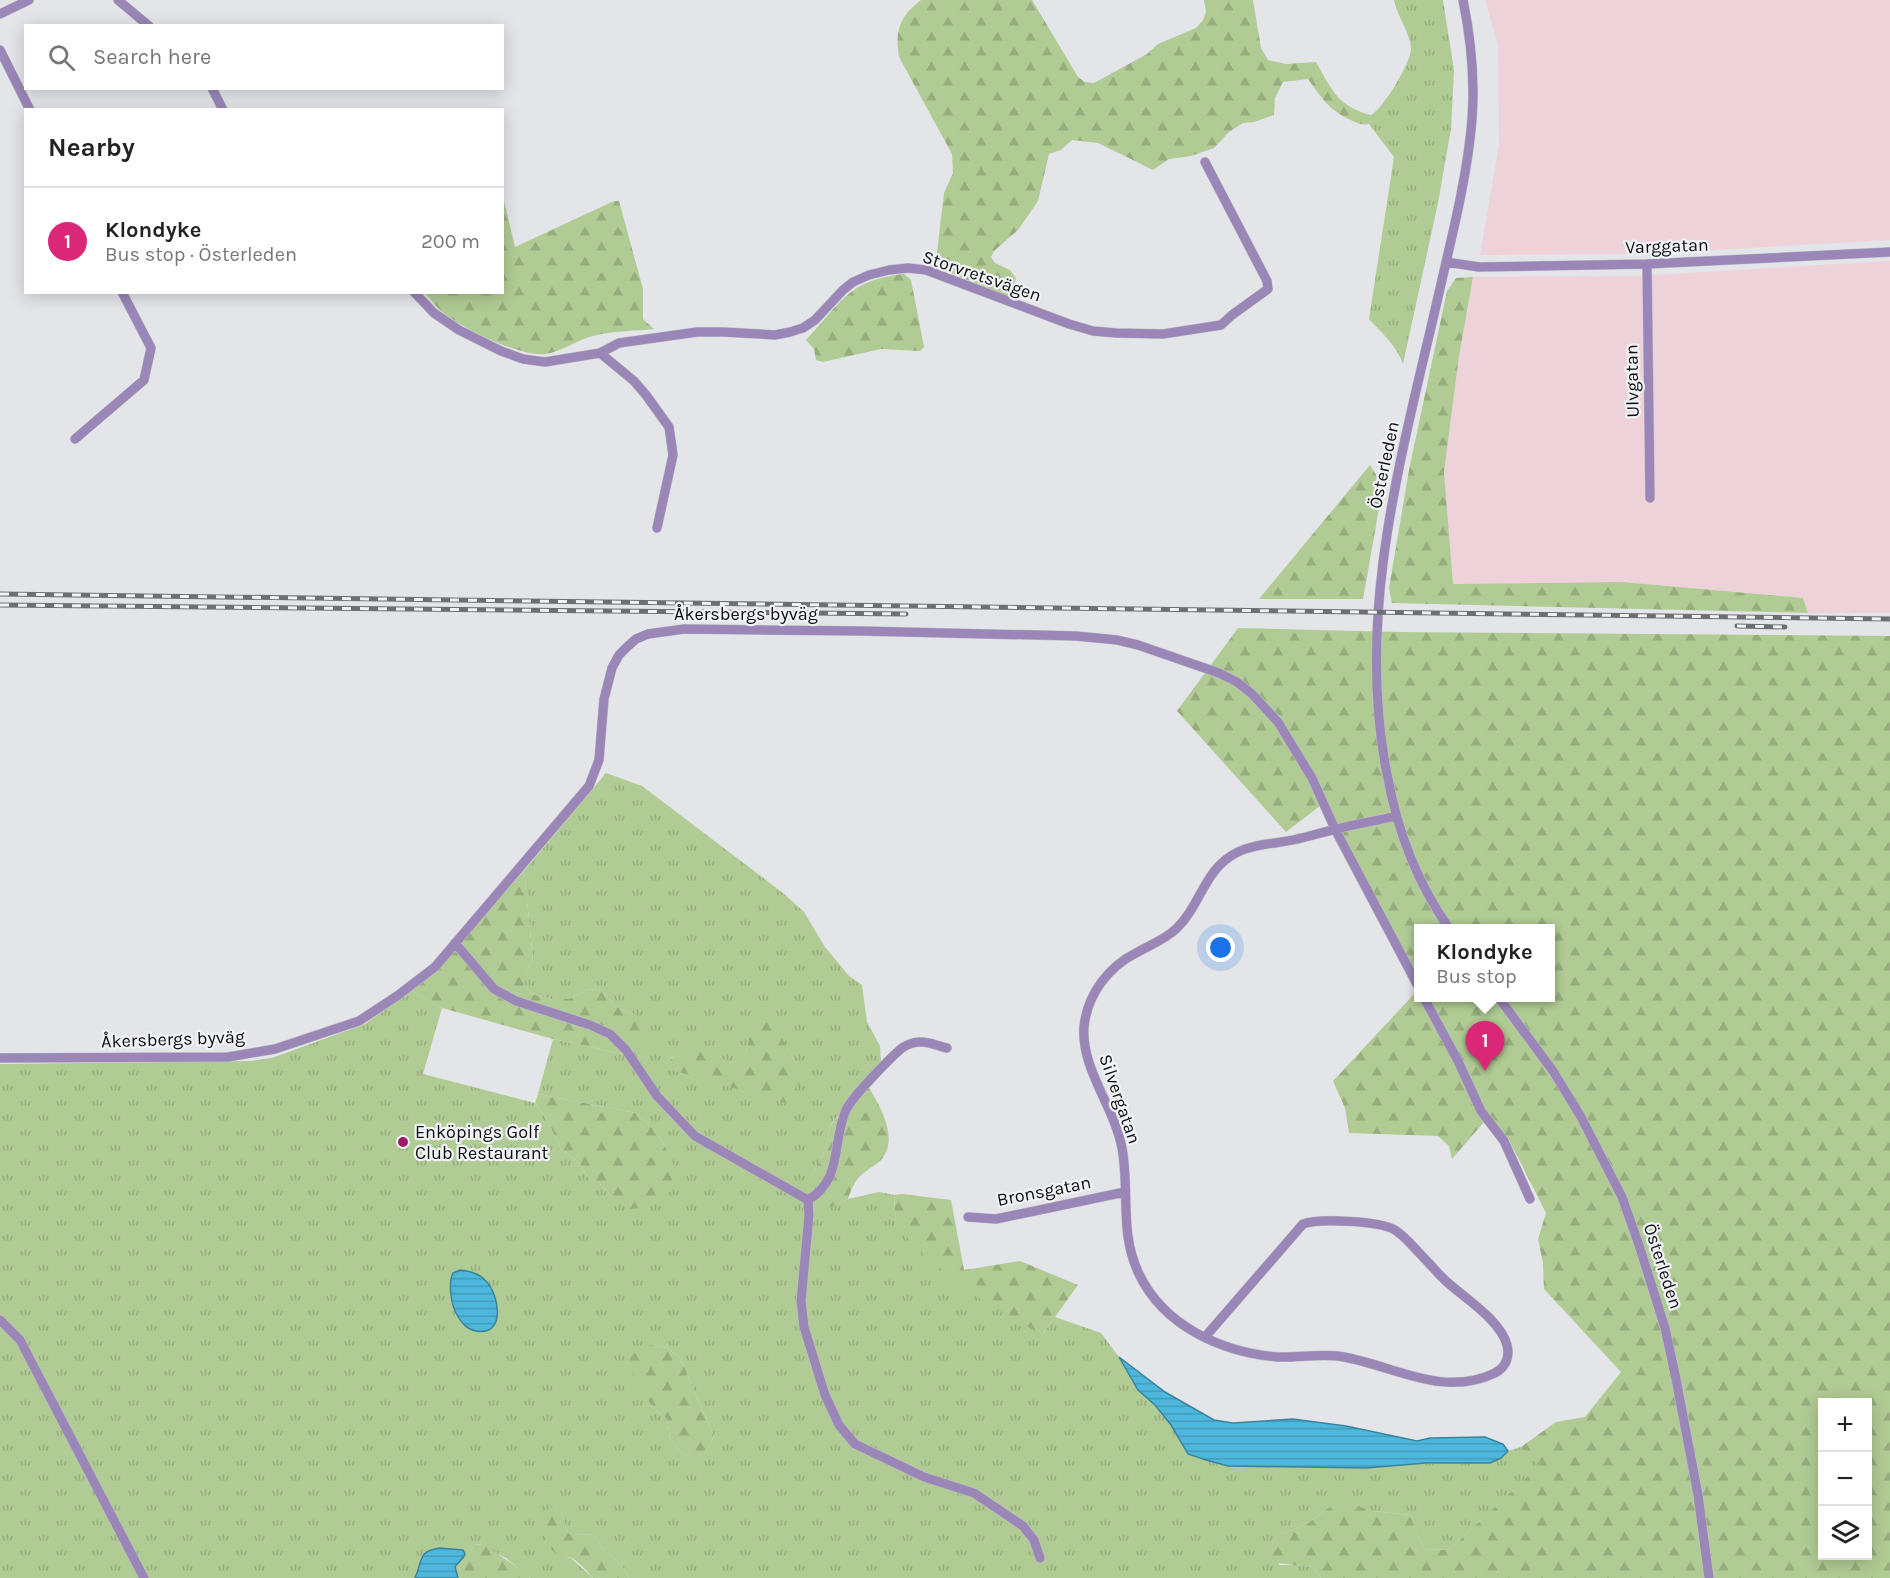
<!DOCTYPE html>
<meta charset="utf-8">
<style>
:root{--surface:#fff;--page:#f2f2f2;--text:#222;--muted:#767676;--line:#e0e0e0;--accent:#db2777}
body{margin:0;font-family:Karla,sans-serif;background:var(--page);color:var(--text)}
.controls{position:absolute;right:18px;bottom:18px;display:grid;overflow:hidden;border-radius:0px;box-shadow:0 3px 15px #0003}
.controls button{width:54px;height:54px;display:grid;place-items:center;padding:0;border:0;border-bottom:2px solid var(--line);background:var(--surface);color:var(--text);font:30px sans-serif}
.you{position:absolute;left:1221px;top:948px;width:21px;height:21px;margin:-15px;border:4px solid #fff;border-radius:50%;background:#1a73e8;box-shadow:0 0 0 9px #1a73e833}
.badge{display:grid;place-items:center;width:39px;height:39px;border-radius:50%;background:var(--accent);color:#fff;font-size:20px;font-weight:700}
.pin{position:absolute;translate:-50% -50px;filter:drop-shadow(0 2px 3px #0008)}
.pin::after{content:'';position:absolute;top:32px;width:21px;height:18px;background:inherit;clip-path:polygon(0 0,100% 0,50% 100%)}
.popup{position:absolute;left:1414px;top:924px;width:141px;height:78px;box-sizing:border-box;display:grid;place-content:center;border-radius:0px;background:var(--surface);filter:drop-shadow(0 2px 4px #0005);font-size:20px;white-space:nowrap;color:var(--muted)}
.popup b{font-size:22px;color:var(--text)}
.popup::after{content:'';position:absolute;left:50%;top:100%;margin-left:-12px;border:12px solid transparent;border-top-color:var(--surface)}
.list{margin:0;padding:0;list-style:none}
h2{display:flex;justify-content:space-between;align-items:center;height:78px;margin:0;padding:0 24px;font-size:26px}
h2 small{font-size:20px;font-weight:400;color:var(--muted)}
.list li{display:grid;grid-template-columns:39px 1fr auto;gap:18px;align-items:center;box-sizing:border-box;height:108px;padding:0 24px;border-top:2px solid var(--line)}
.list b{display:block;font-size:22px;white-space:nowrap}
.list p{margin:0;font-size:20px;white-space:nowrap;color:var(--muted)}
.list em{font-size:20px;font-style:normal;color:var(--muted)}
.icon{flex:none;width:33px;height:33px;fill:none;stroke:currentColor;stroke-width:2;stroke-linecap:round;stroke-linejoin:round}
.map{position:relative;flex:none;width:1890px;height:1578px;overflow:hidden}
.search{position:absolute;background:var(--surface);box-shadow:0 3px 15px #0003;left:24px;top:24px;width:480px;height:66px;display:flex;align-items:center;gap:15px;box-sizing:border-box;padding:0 21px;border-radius:0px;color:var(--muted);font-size:22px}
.panel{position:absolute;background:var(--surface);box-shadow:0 3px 15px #0003;left:24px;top:108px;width:480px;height:186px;border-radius:0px}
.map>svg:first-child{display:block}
.commercial{fill:#edd3d9}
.grass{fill:url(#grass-tufts);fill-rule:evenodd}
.forest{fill:url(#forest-firs);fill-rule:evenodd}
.water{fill:url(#water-rules);stroke:#3a849e;stroke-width:1.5}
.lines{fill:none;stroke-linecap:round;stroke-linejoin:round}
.minor-casing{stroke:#c1c2c6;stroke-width:10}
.minor{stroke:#9a86b7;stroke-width:9}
.rail-casing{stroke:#6e6f72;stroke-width:5}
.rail{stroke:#f0f2f6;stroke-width:3;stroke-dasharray:9;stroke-linecap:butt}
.poi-dot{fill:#a11965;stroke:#f0f2f6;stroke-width:2}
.labels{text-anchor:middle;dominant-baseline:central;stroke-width:4.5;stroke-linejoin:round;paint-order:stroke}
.street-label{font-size:18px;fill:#0d0d0f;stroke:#f0f2f6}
.poi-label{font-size:18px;fill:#0d0d0f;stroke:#f0f2f6;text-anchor:start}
</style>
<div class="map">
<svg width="1890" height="1578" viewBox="0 0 1890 1578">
<defs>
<pattern id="grass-tufts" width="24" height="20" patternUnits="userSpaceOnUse" patternTransform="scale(1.5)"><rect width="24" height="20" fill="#b1cb94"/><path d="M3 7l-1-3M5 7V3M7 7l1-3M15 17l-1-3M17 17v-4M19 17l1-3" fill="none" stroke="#97ad7e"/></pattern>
<pattern id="forest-firs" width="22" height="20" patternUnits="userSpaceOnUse" patternTransform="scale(1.5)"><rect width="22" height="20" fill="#b1cb94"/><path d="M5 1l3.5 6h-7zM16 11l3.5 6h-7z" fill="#97ad7e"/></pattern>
<pattern id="water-rules" width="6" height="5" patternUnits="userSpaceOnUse" patternTransform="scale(1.5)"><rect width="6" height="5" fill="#4eb7db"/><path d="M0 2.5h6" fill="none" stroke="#439cbb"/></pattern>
</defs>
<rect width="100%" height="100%" fill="#e3e5e9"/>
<path class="commercial" d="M1485,0H1890V240L1647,254L1480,255L1499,145L1498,45Z
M1890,261V613H1808L1802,598L1453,584L1444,472L1459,356L1473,277L1635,276Z"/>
<path class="grass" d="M1394,0H1443L1454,70L1451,129L1438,203L1403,364C1397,346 1381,332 1369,319L1394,157L1369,124L1371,115C1383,109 1412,61 1411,48C1410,32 1397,16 1394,0Z
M606,773L642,786L783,893L804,912L825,947L849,976L862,985L867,1022L880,1046L881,1061L850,1096L841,1113L830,1125L826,1148L811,1177L830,1208L848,1199L879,1192L894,1195L896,1226L1043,1334L1055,1317L1101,1333L1119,1357L1138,1390L1155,1404L1171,1425L1188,1454L1228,1466L1261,1467L1473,1463L1501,1458L1508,1451L1521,1447L1541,1465L1449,1550L1424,1549L1410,1515L1373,1511L1346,1503L1328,1508L1307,1524L1281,1534L1279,1565H1297L1313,1567L1321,1578H629L622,1566L601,1547L594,1534L579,1535L568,1533L561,1511L544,1534L551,1548L561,1556L571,1558L593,1578H530L506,1558L493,1552L484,1544L474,1545L467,1559L459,1567L461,1578H458L455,1567L456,1564L421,1558L420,1566L415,1578H0V1064L250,1061L272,1058L365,1024L411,990L442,1008L423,1074L535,1103L547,1119L561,1149L577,1161L587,1176L599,1183L617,1202L668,1152L657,1132L636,1113L538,1094L553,1039L637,1057L636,1015L617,1007L602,991L589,989L569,999H551L532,994L525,985V974L533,959L524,871ZM750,1034L787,1048L795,1062L704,1078L666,1068L672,1057L716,1056L730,1063L741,1060L746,1052ZM652,1345L667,1348L679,1357L685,1368L691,1385L714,1436L708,1449L694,1458L681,1454L670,1438L667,1419L652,1407L639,1383Z"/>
<path class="forest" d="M921,0H1032L1078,77L1085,82L1094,83L1147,54L1158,44L1196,28L1203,20L1206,12L1204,0H1253L1261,48L1268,60L1286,64L1316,62C1332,90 1338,107 1371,115L1369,124C1363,125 1361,124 1355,122C1331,112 1323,100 1308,79L1283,82L1275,98L1274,115L1254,122L1243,123L1229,132L1214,148L1191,156L1169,159L1153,170L1098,143L1072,140L1061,150L1049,154L1038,201L1018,230L994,251L991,257L995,263L1010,270L1016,278L1010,298L929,264L937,252L944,193L953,173L952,154L899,57C895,31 899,17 921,0Z
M503,197L515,247L614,201H619L643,289V319L654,329C634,331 613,331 593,336C577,340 563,351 546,354C521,358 459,327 440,310C434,305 430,298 424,293L502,292Z
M904,274L911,280L924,347L920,351L881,349L823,362L816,360L814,349L806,340C841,303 848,280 904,274Z
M1473,277L1459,356L1444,472L1453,584L1622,582L1803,598L1808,613L1392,603L1389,588L1409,470L1447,291L1456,278Z
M1370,465L1383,486L1363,599H1259Z
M1238,628L1399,632L1890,636V1578H1321L1313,1567L1268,1562L1267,1553L1281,1534L1307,1524L1328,1508L1346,1502L1373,1511L1410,1515L1424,1549L1449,1550L1540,1465L1521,1447L1556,1422L1585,1417L1621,1372L1544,1289L1543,1263L1538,1239L1546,1213L1508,1138L1485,1121L1452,1159L1449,1146L1438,1136L1349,1133L1345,1108L1333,1081L1416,992L1334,838L1320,806L1286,832L1177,711ZM1419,928H1551V998H1419ZM1822,1402H1868V1556H1822Z
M524,871L533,959L525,974V985L532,994L551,999H569L589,989L602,991L617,1007L636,1015L645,1036L637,1057L553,1039L442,1008L411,990L464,937Z
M761,1021L774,1024L795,1062L808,1070L786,1103L665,1068C684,1036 703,1049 730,1063L740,1060L746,1052L750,1034Z
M869,1088C881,1107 900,1141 880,1161C876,1165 869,1168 865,1172C856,1178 851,1189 848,1199L830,1208L813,1190L811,1177L826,1148L830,1125Z
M538,1094L636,1113L657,1132L668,1152L676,1170V1179L673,1188L658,1203L646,1207L630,1209L617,1202L599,1183L587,1176L577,1161L561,1149L547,1119L535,1103Z
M902,1194L951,1200L964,1270L1020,1261L1078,1285L1042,1335L961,1288L916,1247L896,1226L894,1195Z
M652,1345L667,1348L679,1357L685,1368L691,1385L714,1436L708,1449L694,1458L681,1454L670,1438L667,1419L652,1407L645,1395L631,1369L630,1357L641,1347Z
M552,1507L561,1511L568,1533L579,1535L594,1534L601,1547L622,1566L629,1578H593C588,1572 579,1562 572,1558C567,1556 567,1558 562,1557C546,1551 540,1527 543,1512Z
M484,1544C499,1556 516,1565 530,1578H461L459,1567L467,1559L474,1545Z"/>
<path class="water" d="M460,1270C469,1271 479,1273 485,1280C500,1294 506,1337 476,1331C466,1329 461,1322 456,1313C451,1303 448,1283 453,1273Z
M1119,1357L1165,1392L1214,1420L1233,1423L1293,1419L1346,1426L1417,1441L1430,1438L1485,1437L1503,1444L1508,1451L1501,1458L1490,1463H1426L1366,1468L1228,1466L1206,1460L1188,1454L1171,1425L1155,1405L1138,1390Z
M440,1548L463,1550L465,1554C463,1561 457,1562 455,1567L458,1578H415C423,1561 417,1551 440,1548Z"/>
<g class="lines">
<g class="minor-casing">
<path id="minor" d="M118,0L149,26
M0,14L29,0
M0,50L30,110
M212,88L223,110
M1446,262L1479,267L1647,264L1890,252
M1647,264L1650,498
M414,292L434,313L459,330L501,351L523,359L545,362L600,353L619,343L697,332H723L775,335L790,332L803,328L815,320L843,290L853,282L869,275L889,270L908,268L926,270L1069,324L1093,331L1116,333L1163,334L1221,325L1232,315L1268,289L1267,281L1205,162
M600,353L634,381L646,395L669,427L673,455L657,528
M75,439L144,380L151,348L122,292
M1449,928C1417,883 1397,829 1387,774C1354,609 1405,444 1441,284C1453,232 1468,172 1472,119C1475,79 1471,39 1463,0
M455,943L494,989L516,1001L590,1025L610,1034L626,1050L657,1096L695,1136L808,1200
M1424,998L1458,1061L1481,1111L1504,1141L1530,1199
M1499,998L1553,1071L1581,1117L1622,1197L1639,1245L1665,1328L1676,1379L1698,1495L1709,1578
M0,1058L228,1057L275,1049L359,1021L397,996L435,967L589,786L599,760L604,699L612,668L619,655L628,646L636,639L648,634L684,629L861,631L1076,636L1117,640L1138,645L1219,673L1237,682L1252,694L1278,722L1312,778L1335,829L1419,988
M808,1200L809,1215L801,1301L804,1327L825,1395L839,1425L855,1444L924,1477L974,1493L1023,1526L1034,1540L1040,1558
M808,1200C843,1180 832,1141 846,1110C851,1098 891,1057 902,1048C906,1045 914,1042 919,1042C928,1041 938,1046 947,1048
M968,1217L996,1219L1125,1192
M0,1320L20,1340L144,1578
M1205,1337L1303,1224C1319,1218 1380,1221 1395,1230C1406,1237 1415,1249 1424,1258C1432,1266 1439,1275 1447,1282C1465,1298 1501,1321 1507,1345C1510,1357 1506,1367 1495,1373C1443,1398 1394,1366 1344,1357C1321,1353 1300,1358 1277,1357C1221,1352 1164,1326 1139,1274C1119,1232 1130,1192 1122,1148C1114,1106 1081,1069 1084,1027C1087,995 1108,967 1136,953C1150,945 1164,940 1176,929C1202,904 1204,868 1238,852C1256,843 1278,844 1297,839C1311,836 1323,832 1337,829C1356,824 1376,821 1396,816"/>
</g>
<use href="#minor" class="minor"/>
<g class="rail-casing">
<path id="rail" d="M0,594L1890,619
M0,605L906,614
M1737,626L1785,627"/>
</g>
<use href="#rail" class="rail"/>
</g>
<circle class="poi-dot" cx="403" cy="1142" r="6"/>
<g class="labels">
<g class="street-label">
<text transform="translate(1667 246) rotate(-2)">Varggatan</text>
<text transform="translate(982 276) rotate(19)">Storvretsvägen</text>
<text transform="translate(1632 381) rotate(-91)">Ulvgatan</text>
<text transform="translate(1384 465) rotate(-78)">Österleden</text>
<text x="746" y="614">Åkersbergs byväg</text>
<text transform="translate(173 1039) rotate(-2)">Åkersbergs byväg</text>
<text transform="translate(1120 1099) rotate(71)">Silvergatan</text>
<text transform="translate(1044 1191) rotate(-11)">Bronsgatan</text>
<text transform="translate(1663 1266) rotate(72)">Österleden</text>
</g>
<g class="poi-label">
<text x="415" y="1132">Enköpings Golf<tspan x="415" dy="21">Club Restaurant</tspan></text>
</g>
</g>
</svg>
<div class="controls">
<button>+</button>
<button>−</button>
<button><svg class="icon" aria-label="layers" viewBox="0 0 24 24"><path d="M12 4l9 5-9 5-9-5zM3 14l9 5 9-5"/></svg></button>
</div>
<div class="you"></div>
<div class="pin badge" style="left:1485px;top:1071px">1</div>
<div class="popup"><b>Klondyke</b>Bus stop</div>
<div class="search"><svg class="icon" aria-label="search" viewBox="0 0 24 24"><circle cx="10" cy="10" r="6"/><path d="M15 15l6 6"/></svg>Search here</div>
<section class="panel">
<h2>Nearby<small></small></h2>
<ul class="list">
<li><span class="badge">1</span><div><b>Klondyke</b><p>Bus stop · Österleden</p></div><em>200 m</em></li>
</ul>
</section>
</div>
